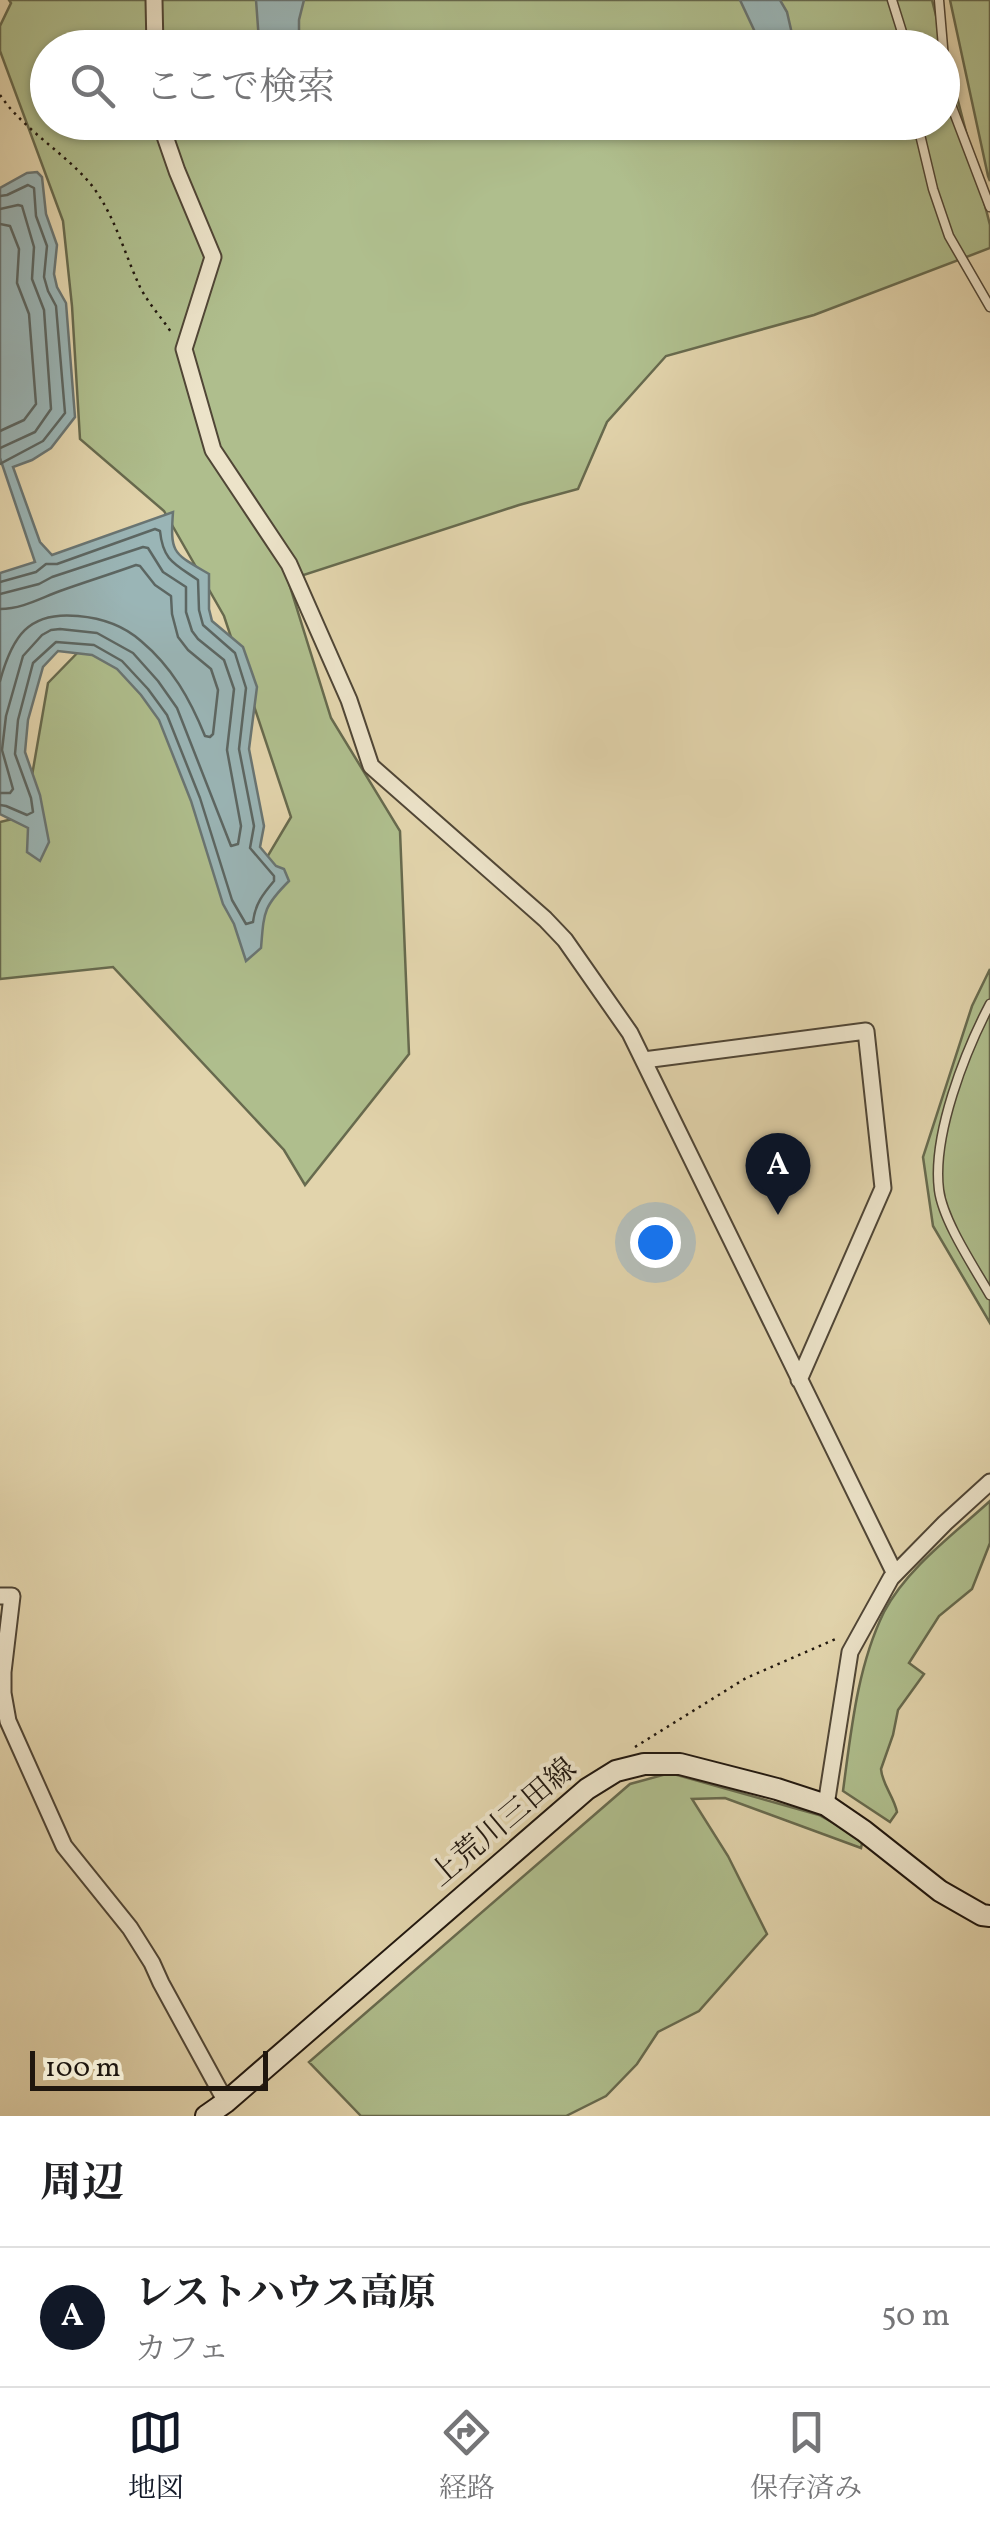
<!DOCTYPE html>
<html lang="ja">
<meta charset="utf-8">
<style>
:root{--surface:#fff;--page:#f2f2f2;--text:#202124;--muted:#757577;--line:#e0e0e0;--accent:#111827}
body{margin:0;font-family:Vollkorn,"Noto Serif JP",serif;background:var(--page);color:var(--text)}
.scale{position:absolute;left:30px;bottom:25px;width:238px;box-sizing:border-box;padding-left:10px;border:5px solid #1f160e;border-top:0;font-size:28px;line-height:35px;white-space:nowrap;color:#1f160e;-webkit-text-stroke:8px #ece3c9;paint-order:stroke}
.you{position:absolute;left:655px;top:1242px;width:35px;height:35px;margin:-25px;border:8px solid #fff;border-radius:50%;background:#1a73e8;box-shadow:0 0 0 15px #1a73e833}
.badge{display:grid;place-items:center;width:65px;height:65px;border-radius:50%;background:var(--accent);color:#fff;font-size:32px;font-weight:700}
.pin{position:absolute;translate:-50% -82px;filter:drop-shadow(0 2px 5px #0008)}
.pin::after{content:'';position:absolute;top:52px;width:35px;height:30px;background:inherit;clip-path:polygon(0 0,100% 0,50% 100%)}
.list{margin:0;padding:0;list-style:none}
h2{display:flex;justify-content:space-between;align-items:center;height:130px;margin:0;padding:0 40px;font-size:42px}
h2 small{font-size:32px;font-weight:400;color:var(--muted)}
.list li{display:grid;grid-template-columns:65px 1fr auto;gap:30px;align-items:center;box-sizing:border-box;height:140px;padding:0 40px;border-top:2px solid var(--line)}
.list b{display:block;font-size:38px;white-space:nowrap}
.list p{margin:0;font-size:32px;white-space:nowrap;color:var(--muted)}
.list em{font-size:32px;font-style:normal;color:var(--muted)}
.icon{flex:none;width:55px;height:55px;fill:none;stroke:currentColor;stroke-width:2;stroke-linecap:round;stroke-linejoin:round}
.map{position:relative;flex:none;width:990px;height:2116px;overflow:hidden}
.search{position:absolute;background:var(--surface);box-shadow:0 2px 8px #0004;left:30px;right:30px;top:30px;height:110px;display:flex;align-items:center;gap:25px;box-sizing:border-box;padding:0 35px;border-radius:55px;color:var(--muted);font-size:38px}
.sheet{height:270px;background:var(--surface)}
nav{display:flex;justify-content:space-around;align-items:center;box-sizing:border-box;height:140px;border-top:2px solid var(--line);background:var(--surface);font-size:28px;color:var(--muted)}
nav a{display:grid;justify-items:center;gap:5px}
nav .on{color:var(--accent)}
.map>svg:first-child{display:block}
.green{fill:#afbe8d;stroke:#676a4e;stroke-width:2.5;fill-rule:evenodd}
.water{fill:#9ab5b6;stroke:#697573;stroke-width:2.5}
.lines{fill:none;stroke-linecap:round;stroke-linejoin:round}
.shore{stroke:#5c6662;stroke-width:2.5}
.service-casing{stroke:#504636;stroke-width:11}
.minor-casing{stroke:#504636;stroke-width:19}
.secondary-casing{stroke:#1f160e;stroke-width:24}
.path{stroke:#1f160e;stroke-width:2.5;stroke-dasharray:2.5 5;stroke-linecap:butt}
.service{stroke:#ece3c9;stroke-width:8}
.minor{stroke:#ece3c9;stroke-width:15}
.secondary{stroke:#ece3c9;stroke-width:20}
.labels{text-anchor:middle;dominant-baseline:central;stroke-width:8;stroke-linejoin:round;paint-order:stroke}
.street-label{font-size:30px;fill:#1f160e;stroke:#ece3c9}
</style>
<div class="map">
<svg width="990" height="2116" viewBox="0 0 990 2116">
<rect width="100%" height="100%" fill="#e2d4ac"/>
<filter id="stains"><feTurbulence type="fractalNoise" baseFrequency=".002" numOctaves="4"/><feColorMatrix values="0 0 0 0 .2 0 0 0 0 .09 0 0 0 0 .02 0 0 0 .5 -.17"/></filter>
<radialGradient id="worn" r=".72"><stop offset=".6" stop-color="#630" stop-opacity="0"/><stop offset="1" stop-color="#630" stop-opacity=".3"/></radialGradient>
<path class="green" d="M9,0H932L990,225V248L814,315L666,356L607,422L578,489L519,505L288,580L331,718L400,831L409,1054L305,1185L284,1150L113,967L0,979V822L25,816L48,683L88,642L175,695L241,901L291,817L224,616L164,511L80,439L72,306L63,221L0,51V26L11,3ZM48,48H942V122H48Z
M950,0H990V181L988,176Z
M990,969V1323L933,1226L923,1157L972,1006Z
M990,1501V1543L972,1589L939,1616L909,1663L924,1674L898,1710L893,1735L881,1769C882,1784 894,1797 897,1812L890,1822L843,1791C851,1732 857,1667 884,1612C907,1568 954,1534 990,1501Z
M670,1773L819,1815L863,1839L861,1848L725,1798L692,1799L728,1856L767,1934L699,2011L658,2032L637,2064L606,2096L566,2116H361L309,2062L630,1784Z"/>
<path class="water" d="M256,0H304L299,20V47H265L259,41Z
M740,0H780L787,12L795,47H762Z
M37,172L42,177L46,214L57,245L54,274L57,287L66,303L75,417L51,448L32,460L13,467L40,542L52,555L173,512C170,554 173,553 209,574V609L212,621L243,647L257,687L249,749L264,826L260,847L276,866L284,869L289,881C263,907 264,912 261,948L246,961L234,924L223,904L191,801L159,720L141,695L117,669L92,655L58,651L43,667L28,720L25,752L40,795L49,842L40,861L27,852L28,828L0,814V573L35,562L0,458V188L27,173Z"/>
<g class="lines">
<path class="shore" d="M0,196L7,195L28,185L34,188L36,216L47,246L44,277L48,291L56,306L65,413L43,441L0,464
M0,209L18,205L22,206L34,247L32,279L44,310L51,409L35,432L0,448
M0,224L10,226L19,249L17,283L29,314L36,404L24,420L0,431
M0,582L36,572L46,564H57L155,529L160,531C163,561 175,564 198,580L199,610L203,625L235,653L246,688L239,749L254,826L250,848L274,876V881C263,894 255,904 253,922L246,924L232,900L200,798L167,715L148,689L122,661L94,645L56,642L33,663L18,720L15,754L31,798L33,812L27,815L6,806L0,805
M0,594L39,584L52,577L143,547L148,548L163,572L186,587V612L192,631L198,639L224,660L234,689L227,750L241,826L238,844L231,846L177,708L158,681L133,653L97,633L60,629L51,630L42,635L23,656L6,716L2,750L13,789L10,793H0
M0,609C22,609 41,598 60,591C85,582 111,574 136,565L140,566L155,585L171,596L172,614L178,637L188,650L211,669L218,690L213,734L210,737L205,736C190,699 172,667 141,641C123,625 101,618 78,616C28,611 12,637 0,681"/>
<g class="service-casing">
<path id="service" d="M892,0L907,48
M939,0L947,94L990,207
M917,122L933,189L949,236L990,307
M990,1004C965,1052 932,1135 939,1190C943,1221 974,1267 990,1295"/>
</g>
<g class="minor-casing">
<path id="minor" d="M154,0L155,48
M160,122L177,171L213,257L184,349L213,450L289,564L349,700L371,766L545,919L565,940L630,1033L895,1574
M644,1060L866,1031L883,1188L799,1380
M0,1596H12L3,1672V1693L8,1721L64,1846L130,1928L152,1963L161,1983L226,2102
M826,1805L850,1652L891,1578L945,1523L990,1482"/>
</g>
<g class="secondary-casing">
<path id="secondary" d="M206,2116L226,2102L587,1789L616,1771L644,1764H680L777,1789L826,1805L864,1831L940,1891L982,1915L990,1916"/>
</g>
<path class="path" d="M0,95C23,129 62,151 89,182C114,212 124,253 140,287C148,303 161,317 171,332
M635,1747L746,1678L838,1638"/>
<use href="#service" class="service"/>
<use href="#minor" class="minor"/>
<use href="#secondary" class="secondary"/>
</g>
<g class="labels">
<g class="street-label">
<text transform="translate(504 1823) rotate(-40)">上荒川三田線</text>
</g>
</g>
<rect width="100%" height="100%" filter="url(#stains)"/>
<rect width="100%" height="100%" fill="url(#worn)"/>
</svg>
<div class="scale">100 m</div>
<div class="you"></div>
<div class="pin badge" style="left:778px;top:1215px">A</div>
<div class="search"><svg class="icon" aria-label="search" viewBox="0 0 24 24"><circle cx="10" cy="10" r="6"/><path d="M15 15l6 6"/></svg>ここで検索</div>
</div>
<section class="sheet">
<h2>周辺<small></small></h2>
<ul class="list">
<li><span class="badge">A</span><div><b>レストハウス高原</b><p>カフェ</p></div><em>50 m</em></li>
</ul>
</section>
<nav>
<a class="on"><svg class="icon" aria-label="map" viewBox="0 0 24 24"><path d="M3 6l6-2 6 2 6-2v14l-6 2-6-2-6 2zM9 4v14M15 6v14"/></svg>地図</a>
<a><svg class="icon" aria-label="directions" viewBox="0 0 24 24"><path d="M12 3l9 9-9 9-9-9zM9 14v-3h6M13 9l2 2-2 2"/></svg>経路</a>
<a><svg class="icon" aria-label="saved" viewBox="0 0 24 24"><path d="M7 4h10v16l-5-4-5 4z"/></svg>保存済み</a>
</nav>
